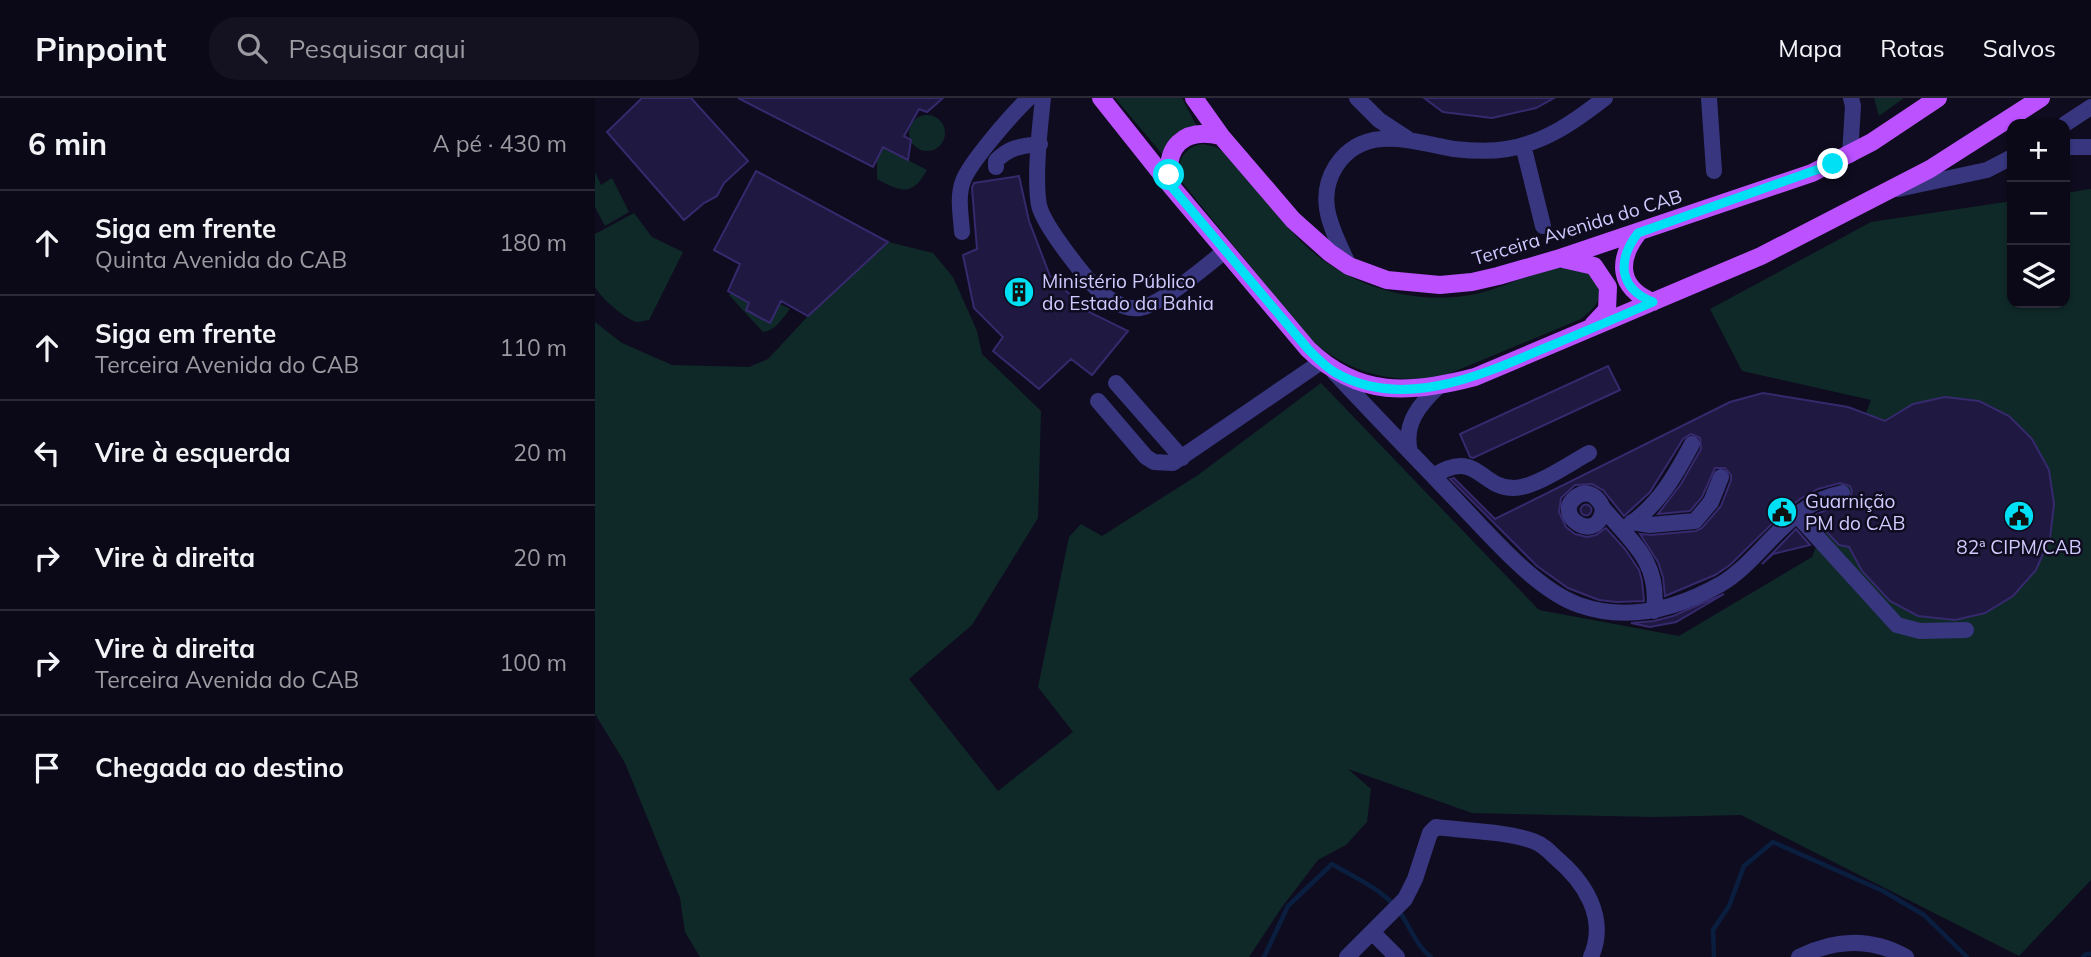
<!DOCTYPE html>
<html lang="pt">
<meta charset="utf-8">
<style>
:root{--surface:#0b0917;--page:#141220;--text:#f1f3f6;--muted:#9a9aa1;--line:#2b2a36}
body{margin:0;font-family:Mulish,sans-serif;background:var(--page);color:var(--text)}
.controls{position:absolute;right:21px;top:21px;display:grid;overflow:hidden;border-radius:14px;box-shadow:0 2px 5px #0004}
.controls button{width:63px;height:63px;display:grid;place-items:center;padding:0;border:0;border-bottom:2px solid var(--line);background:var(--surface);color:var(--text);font:35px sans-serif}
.stop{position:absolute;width:21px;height:21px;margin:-16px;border:5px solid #00e0f5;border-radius:50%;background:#fff}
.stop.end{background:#00e0f5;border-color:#fff;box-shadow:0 2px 7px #0008}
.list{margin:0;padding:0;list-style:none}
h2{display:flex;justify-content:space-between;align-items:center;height:91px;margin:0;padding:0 28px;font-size:30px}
h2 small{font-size:23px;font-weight:400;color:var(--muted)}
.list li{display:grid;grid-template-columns:46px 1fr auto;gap:21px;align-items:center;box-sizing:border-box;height:105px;padding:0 28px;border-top:2px solid var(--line)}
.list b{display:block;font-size:26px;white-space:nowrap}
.list p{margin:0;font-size:23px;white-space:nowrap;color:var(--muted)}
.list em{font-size:23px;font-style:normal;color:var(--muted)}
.icon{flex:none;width:38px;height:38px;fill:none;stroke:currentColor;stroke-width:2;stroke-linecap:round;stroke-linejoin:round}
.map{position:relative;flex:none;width:1496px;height:859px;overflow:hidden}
header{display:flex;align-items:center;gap:42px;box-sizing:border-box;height:98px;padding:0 35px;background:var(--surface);border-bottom:2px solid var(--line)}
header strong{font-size:33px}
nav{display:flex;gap:38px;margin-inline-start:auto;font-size:24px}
.search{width:490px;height:63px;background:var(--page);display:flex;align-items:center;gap:18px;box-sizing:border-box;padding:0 24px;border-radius:28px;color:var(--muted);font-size:26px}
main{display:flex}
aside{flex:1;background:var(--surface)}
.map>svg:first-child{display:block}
.green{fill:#0f2928}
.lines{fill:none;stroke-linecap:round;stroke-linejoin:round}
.stream{stroke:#0a1f40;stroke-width:4.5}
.building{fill:#1f1840;stroke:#36296d;stroke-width:2}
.minor{stroke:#38367f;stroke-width:16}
.major{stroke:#bb51ff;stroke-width:18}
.route{stroke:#00e0f5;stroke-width:9}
.labels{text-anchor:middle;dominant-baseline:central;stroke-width:5;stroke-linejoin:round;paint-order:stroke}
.street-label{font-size:19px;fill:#cfcaff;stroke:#0f0c1f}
.poi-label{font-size:19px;fill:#cfcaff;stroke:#0f0c1f;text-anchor:start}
</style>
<header>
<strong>Pinpoint</strong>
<div class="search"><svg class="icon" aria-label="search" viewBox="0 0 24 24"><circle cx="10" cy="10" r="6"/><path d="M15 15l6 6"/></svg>Pesquisar aqui</div>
<nav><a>Mapa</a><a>Rotas</a><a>Salvos</a></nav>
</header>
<main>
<aside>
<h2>6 min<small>A pé · 430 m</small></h2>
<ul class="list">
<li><svg class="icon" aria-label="ahead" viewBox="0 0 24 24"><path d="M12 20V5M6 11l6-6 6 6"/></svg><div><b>Siga em frente</b><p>Quinta Avenida do CAB</p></div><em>180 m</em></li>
<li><svg class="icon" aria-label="ahead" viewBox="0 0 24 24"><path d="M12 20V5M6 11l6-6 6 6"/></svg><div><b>Siga em frente</b><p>Terceira Avenida do CAB</p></div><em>110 m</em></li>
<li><svg class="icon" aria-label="left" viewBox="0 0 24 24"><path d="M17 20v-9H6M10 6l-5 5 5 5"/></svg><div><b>Vire à esquerda</b></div><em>20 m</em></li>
<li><svg class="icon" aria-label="right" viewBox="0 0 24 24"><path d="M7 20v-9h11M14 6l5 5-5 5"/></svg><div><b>Vire à direita</b></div><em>20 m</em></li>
<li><svg class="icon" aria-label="right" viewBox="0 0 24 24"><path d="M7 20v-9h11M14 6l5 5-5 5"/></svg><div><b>Vire à direita</b><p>Terceira Avenida do CAB</p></div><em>100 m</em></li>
<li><svg class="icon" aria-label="arrive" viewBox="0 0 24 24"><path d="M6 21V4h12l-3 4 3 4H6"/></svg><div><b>Chegada ao destino</b></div></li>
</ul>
</aside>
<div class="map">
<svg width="1496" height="859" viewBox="0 0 1496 859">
<rect width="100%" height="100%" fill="#0f0c1f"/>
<path class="green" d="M520,0H587L601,27L581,35L567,56Z
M1279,0H1309L1284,18Z
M314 35a18 18 0 1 1 36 0a18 18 0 1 1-36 0Z
M291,43L295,53L332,72C317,99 306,94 282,81V61Z
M608,46L621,49L636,60C660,88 685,124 712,149C757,190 822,208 881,196C909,190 941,172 968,169C975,168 983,170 990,170C1009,192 1011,202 986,221L851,277C799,288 752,275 713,239L586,83C580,65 588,49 608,46Z
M0,74L6,87L17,80L34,114L10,128L0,109Z
M1496,91V782L1424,858L1146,717L1059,719L877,715L753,671L776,691L772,724L751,747L723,762L687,809L654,859H105L90,834L85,800L30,665L0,616V224L27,245L77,267L154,269L173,261L213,218L293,144L338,155L358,179L382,233L387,256L446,313L443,420L377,527L314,581L403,693L478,634L443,589L474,439L486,426L507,438L603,377L726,285L944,512L1084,538L1217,459L1276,302L1147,273L1115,211L1276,124L1417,103V205H1470V95Z
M39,115L57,139L88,154L54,222C52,222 45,224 42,224C31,222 5,199 0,189V136Z
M136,195L147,201L150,198L156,201L151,212L175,224L185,206L195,211C188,220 180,233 168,234L134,197Z"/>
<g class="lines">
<path class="stream" d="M669,859L693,808L737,766C759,779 784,790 801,809C814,825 820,847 836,859
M1119,859L1118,832L1134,808L1149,768L1178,744L1288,793L1329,817L1372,859
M1488,859L1491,856H1496"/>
</g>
<path class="building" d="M47,0H96L153,63L129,85L122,98L109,105L89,122L12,34Z
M143,0H348L332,14L324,11L309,38L316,42L313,62L288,49L278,69Z
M829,0H959L941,10L897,20L848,14Z
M161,73L293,144L213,218L186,203L175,225L151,212L154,205L133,193L145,166L119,152Z
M424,78L434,123L455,178L494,214L533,233L497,277L476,261L444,291L398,253L408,239L379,210L368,157L382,151L377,90L379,85Z
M1013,268L1025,292L878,360L875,359L865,336Z
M1168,295L1253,309L1290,323L1318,306L1350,299L1384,303L1414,318L1437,341L1454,372L1459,406L1455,440L1441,472L1418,498L1390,515L1360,522L1323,518L1295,503L1267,473L1254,449L1244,447L1217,418L1255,402L1257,393L1255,388L1245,385L1223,391L1205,401L1189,414L1135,467L1120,477L1070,498L1068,479L1063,464L1045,436L1056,437L1101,433L1107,430L1126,408L1136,382V377L1130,370H1120L1107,399L1095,413L1063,416L1086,386L1106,351L1105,340L1096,336L1088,341L1055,394L1029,418L1008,392L997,386L980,387L966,400L964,414L971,429L980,436L992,439L1001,437L1011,430L1030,451L1044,472L1047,483L1049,503L1021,504L1004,502L973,490L942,468L855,381L859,380L900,421L1135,304Z
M985.5 412a5.5 5.5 0 1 1 11 0a5.5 5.5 0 1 1-11 0Z
M1201,431L1215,447L1178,456L1167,466Z
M1129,496L1081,524L1055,529L1036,525L1059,523L1078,518Z"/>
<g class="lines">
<path class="minor" d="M448,0C445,28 439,80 444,107C448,127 494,186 510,198C520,205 533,212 545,210C567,206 611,168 630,153
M762,0L784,22L813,41
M1114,0L1119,73
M1470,26L1496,9
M928,47L948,128
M1470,49H1496
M1255,57L1258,8L1256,0
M401,69V63C414,49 426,48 445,46
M1303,91L1392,72L1417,59
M367,134C366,117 362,99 368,83C375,64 418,15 434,0
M754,168C739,134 719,103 741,68C769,25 819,44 859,51C876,53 895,54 912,51C951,44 979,24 1010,0
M739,274C780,318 822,361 863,404C895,437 941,492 984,507C1033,524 1082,511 1126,486C1169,460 1193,405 1247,395
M521,285L587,360
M503,303L551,359L559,364L578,365L726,264
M815,354C808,325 825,306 845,287
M838,378C883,350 884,390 919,390C940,390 975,365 994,355
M1008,410C1004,449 956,417 981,399C993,390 1003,399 1008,410C1037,445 1065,463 1059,513
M1202,417L1302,527L1325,533L1371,532
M1037,424L1055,427L1100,423L1116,404L1126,379
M1034,427C1064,406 1080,378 1097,346
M777,834L802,859
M752,859L810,801L820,781L835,735L841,729C871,733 910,733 938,743C947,746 954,753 960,759C990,784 1013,820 996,859
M1204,859C1240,841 1275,839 1311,859"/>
<path class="major" d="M506,0L576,88L713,251C764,300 815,296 880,279L1166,158L1335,71L1446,0
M599,0L626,38L698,122L735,155L754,168L792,182L845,187L877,184L903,178L962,161L1217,75L1277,44L1343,0
M576,87C568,49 588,29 626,38
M1043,135C1022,162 1023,190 1058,204
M968,161L999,168L1013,189L1012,212L998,227"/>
</g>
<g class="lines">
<path class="route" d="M574,77L576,88L713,251C722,260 730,269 741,275C808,313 887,277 950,250C986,235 1022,220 1058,204C1023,190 1022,162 1043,135L1238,66"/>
</g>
<defs>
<g id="building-disc" transform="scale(1.575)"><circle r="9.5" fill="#00e0f5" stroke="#0f0c1f"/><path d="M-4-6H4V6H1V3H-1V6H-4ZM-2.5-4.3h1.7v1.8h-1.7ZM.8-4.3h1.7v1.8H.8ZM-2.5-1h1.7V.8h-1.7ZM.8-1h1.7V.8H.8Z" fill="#111"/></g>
<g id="civic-disc" transform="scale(1.575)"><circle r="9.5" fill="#00e0f5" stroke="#0f0c1f"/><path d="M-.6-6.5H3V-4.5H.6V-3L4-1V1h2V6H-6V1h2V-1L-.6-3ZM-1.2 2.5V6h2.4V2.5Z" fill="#111"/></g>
</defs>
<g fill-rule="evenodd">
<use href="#building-disc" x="424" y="194"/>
<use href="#civic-disc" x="1187" y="414"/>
<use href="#civic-disc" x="1424" y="418"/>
</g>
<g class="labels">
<g class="street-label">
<text transform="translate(982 129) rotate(-17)">Terceira Avenida do CAB</text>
</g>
<g class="poi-label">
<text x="447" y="183">Ministério Público<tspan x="447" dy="22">do Estado da Bahia</tspan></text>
<text x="1210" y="403">Guarnição<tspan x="1210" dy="22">PM do CAB</tspan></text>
<text x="1424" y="449" text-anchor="middle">82ª CIPM/CAB</text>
</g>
</g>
</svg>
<div class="controls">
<button>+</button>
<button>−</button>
<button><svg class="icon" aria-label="layers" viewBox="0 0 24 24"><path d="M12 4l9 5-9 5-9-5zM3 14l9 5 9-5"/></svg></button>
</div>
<div class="stop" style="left:574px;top:77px"></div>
<div class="stop end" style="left:1238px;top:66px"></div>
</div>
</main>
